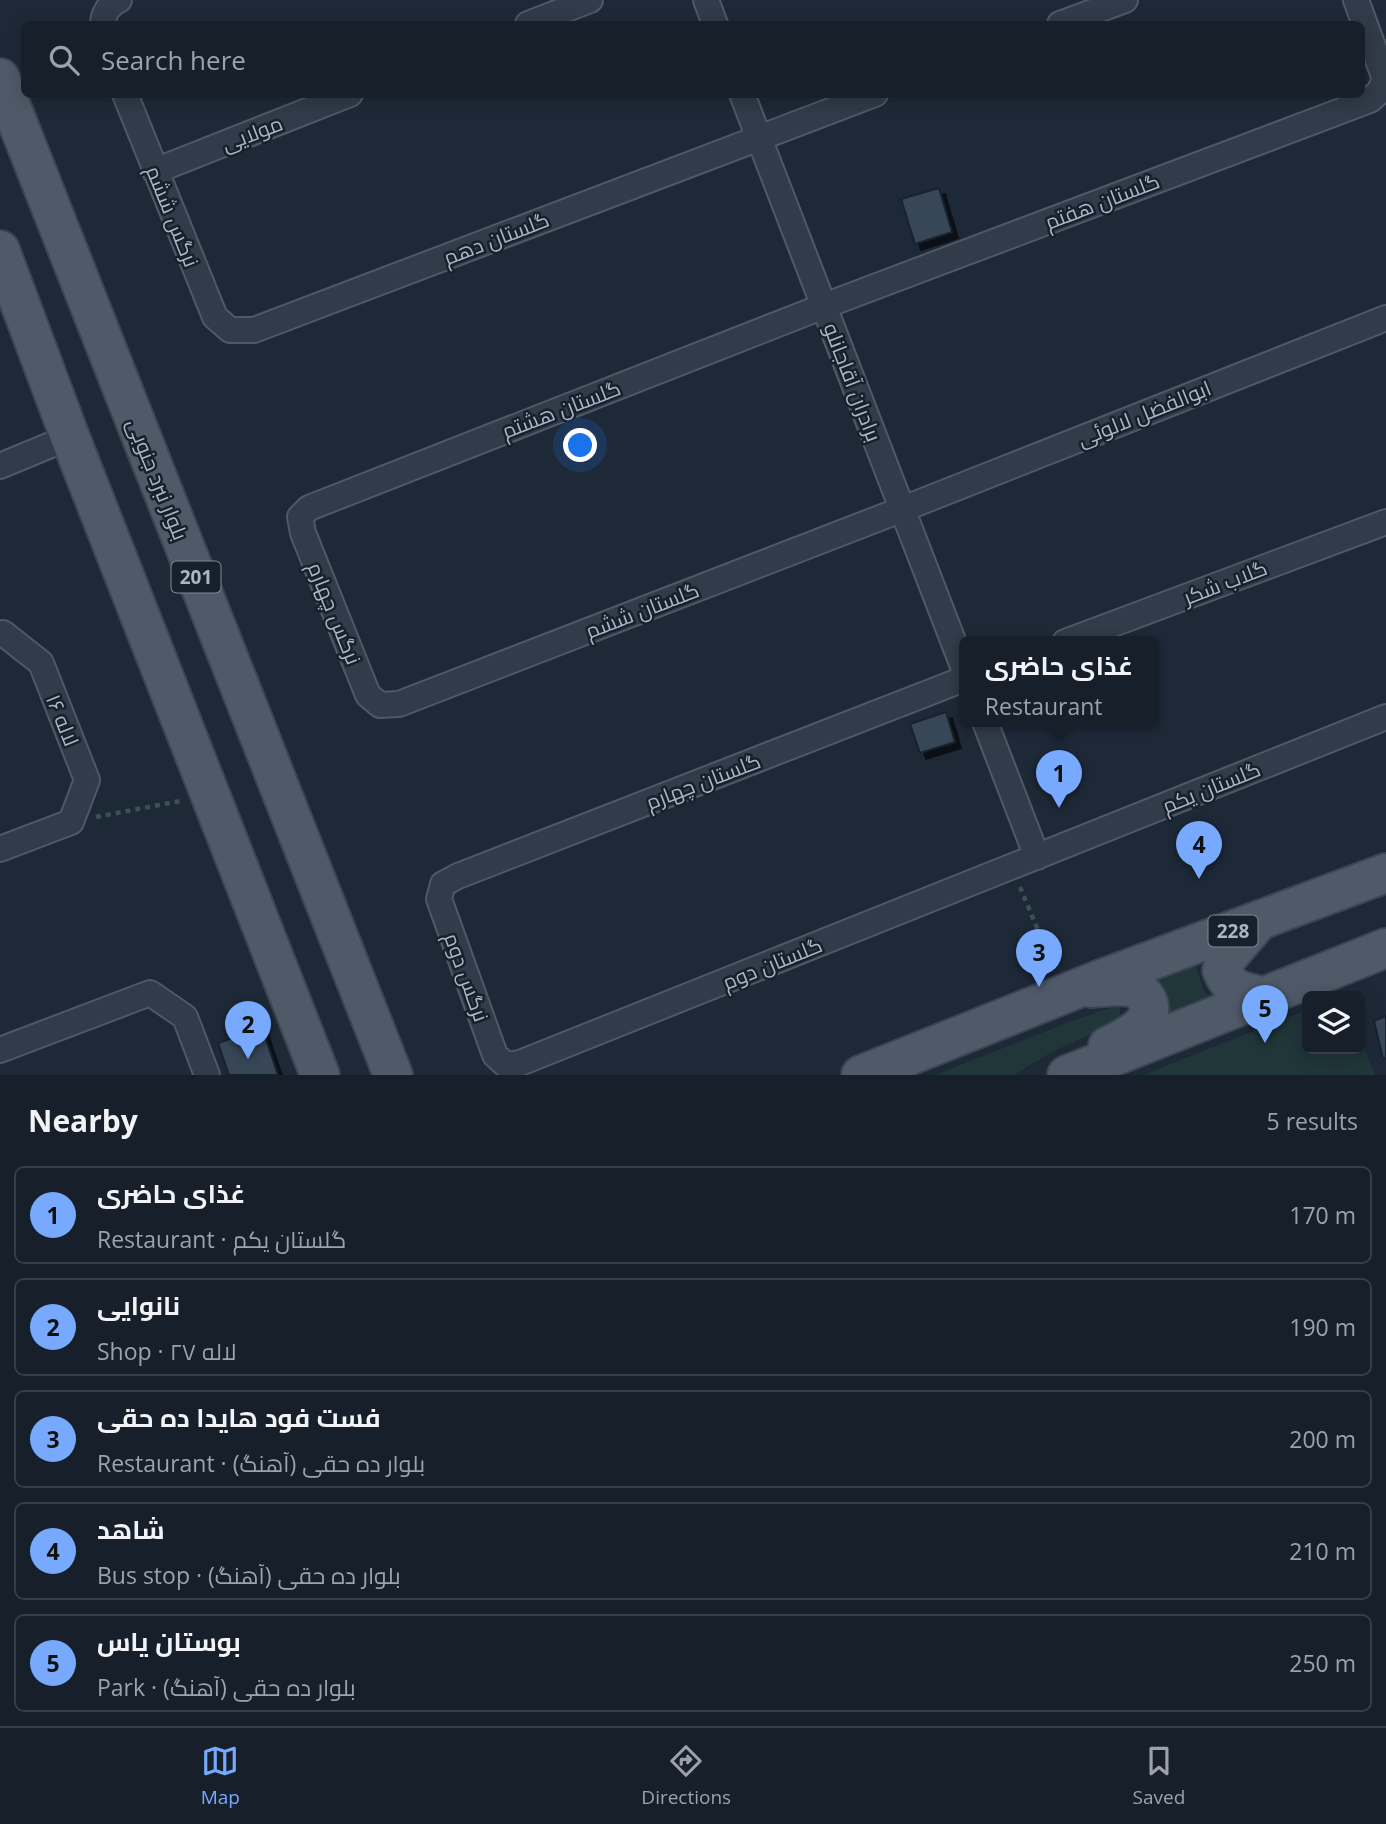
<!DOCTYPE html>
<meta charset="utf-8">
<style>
:root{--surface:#161f2a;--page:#232c36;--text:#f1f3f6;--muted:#9ea2a8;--line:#353d47;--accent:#7af}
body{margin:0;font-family:"Open Sans",Cairo,sans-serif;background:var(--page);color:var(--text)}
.controls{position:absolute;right:21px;bottom:21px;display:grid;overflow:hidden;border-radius:10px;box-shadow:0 4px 18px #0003}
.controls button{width:63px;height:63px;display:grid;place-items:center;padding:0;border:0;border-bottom:2px solid var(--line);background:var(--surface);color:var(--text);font:35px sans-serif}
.you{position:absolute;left:581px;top:446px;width:24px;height:24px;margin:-18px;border:5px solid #fff;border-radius:50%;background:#1a73e8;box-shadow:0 0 0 10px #1a73e833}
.badge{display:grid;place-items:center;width:46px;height:46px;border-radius:50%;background:var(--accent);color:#111;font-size:23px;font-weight:700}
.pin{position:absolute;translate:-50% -58px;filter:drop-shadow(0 2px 4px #0008)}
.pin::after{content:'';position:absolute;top:37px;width:24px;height:21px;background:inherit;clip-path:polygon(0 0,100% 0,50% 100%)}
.popup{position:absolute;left:959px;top:636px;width:200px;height:91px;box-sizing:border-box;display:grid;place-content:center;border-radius:10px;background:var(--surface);filter:drop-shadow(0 2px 5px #0005);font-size:23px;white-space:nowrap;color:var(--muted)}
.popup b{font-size:26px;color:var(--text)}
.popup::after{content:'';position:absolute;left:50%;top:100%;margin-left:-14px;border:14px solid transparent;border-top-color:var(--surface)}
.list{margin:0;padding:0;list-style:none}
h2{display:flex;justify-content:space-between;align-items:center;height:91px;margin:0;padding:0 28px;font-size:30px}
h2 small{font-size:23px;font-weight:400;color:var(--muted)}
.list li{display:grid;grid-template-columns:46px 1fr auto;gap:21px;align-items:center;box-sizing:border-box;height:98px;margin:0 14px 14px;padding:0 14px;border:2px solid var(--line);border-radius:10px}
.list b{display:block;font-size:26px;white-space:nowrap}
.list p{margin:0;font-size:23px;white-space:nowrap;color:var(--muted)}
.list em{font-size:23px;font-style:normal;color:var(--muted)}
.icon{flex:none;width:38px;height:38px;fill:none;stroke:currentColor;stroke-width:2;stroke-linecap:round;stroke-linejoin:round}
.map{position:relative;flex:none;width:1386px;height:1075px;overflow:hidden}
.search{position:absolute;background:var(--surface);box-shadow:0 4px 18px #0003;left:21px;right:21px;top:21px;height:77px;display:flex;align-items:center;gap:18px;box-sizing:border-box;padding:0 24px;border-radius:10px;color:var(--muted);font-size:26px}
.sheet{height:651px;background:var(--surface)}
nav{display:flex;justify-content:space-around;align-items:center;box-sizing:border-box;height:98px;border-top:2px solid var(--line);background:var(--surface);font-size:19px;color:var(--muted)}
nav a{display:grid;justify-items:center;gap:4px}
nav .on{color:var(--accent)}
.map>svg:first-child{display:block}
.green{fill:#203639}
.building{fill:#394759;stroke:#19222f;stroke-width:2;filter:url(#shadow)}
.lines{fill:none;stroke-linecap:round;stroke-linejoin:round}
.street-casing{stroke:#4f5867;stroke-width:28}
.primary-casing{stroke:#3b4452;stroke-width:42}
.path{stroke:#3a5254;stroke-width:4.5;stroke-dasharray:5 5;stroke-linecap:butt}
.street{stroke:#313b49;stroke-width:24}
.primary{stroke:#4f5a69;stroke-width:38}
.labels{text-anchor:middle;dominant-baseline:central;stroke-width:5;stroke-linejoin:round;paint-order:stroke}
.shield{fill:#17202d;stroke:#7f8898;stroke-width:2}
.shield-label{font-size:19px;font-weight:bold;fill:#abb5c6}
.street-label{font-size:21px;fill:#abb5c6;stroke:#17202d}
</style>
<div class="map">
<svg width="1386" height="1075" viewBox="0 0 1386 1075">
<defs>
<filter id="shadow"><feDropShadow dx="6" dy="6" stdDeviation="0" flood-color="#0009"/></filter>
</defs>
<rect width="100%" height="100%" fill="#1e2938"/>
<path class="green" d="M1195,964L1205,993L1222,1002L1157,1027L1169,1003L1162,991L1143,977Z
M1119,1005L1121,1018L1111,1029L1091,1034L1052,1052L1014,1075H935L1072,1021Z
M1307,1010V1049H1360V1037L1375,1075H1143Z"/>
<path class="building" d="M939,188L952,232L915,244L901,199Z
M946,712L955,742L920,753L910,724Z
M1386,1016V1058L1383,1059L1374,1021Z
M262,1028L278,1075H229L218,1043Z"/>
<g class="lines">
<g class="street-casing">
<path id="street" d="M706,0L715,24
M1356,0L1385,79L1379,92L1370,100L824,306L309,508L300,517L303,533L368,695L380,705L399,704L903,509L1386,318
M103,24C103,14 109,4 119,0
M528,24L590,0
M1060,24L1125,0
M125,94L215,317L230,330H254L875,94
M742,94L964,669
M155,171L350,94
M0,466L70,437
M0,634L3,633L41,663L87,780L71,822L0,849
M1065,642L1386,522
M964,679L458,876L443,884L439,899L495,1055L506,1065L520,1063L1386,717
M985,722L1037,857
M0,1050L150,993L185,1017L207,1075"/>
</g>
<g class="primary-casing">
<path id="primary" d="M0,78L393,1075
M0,250L70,437L320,1075
M1257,923L1227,958L1222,970C1231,993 1244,991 1265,997
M1092,988C1104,987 1119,985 1131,987C1138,988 1144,994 1147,1000C1158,1024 1124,1038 1108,1046
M861,1075L1099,980L1386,873
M1067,1075L1386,948"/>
</g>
<path class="path" d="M96,817L180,801
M1020,887L1053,966"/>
<use href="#street" class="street"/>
<use href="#primary" class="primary"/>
</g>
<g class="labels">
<g class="shield">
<rect x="171.5" y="561.5" width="49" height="31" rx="5"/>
<rect x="1208.5" y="915.5" width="49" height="31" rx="5"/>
</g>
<g class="shield-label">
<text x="196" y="577">201</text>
<text x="1233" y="931">228</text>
</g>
<g class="street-label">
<text transform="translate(252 133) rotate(-21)">مولایی</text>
<text transform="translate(1102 201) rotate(-21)">گلستان هفتم</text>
<text transform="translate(173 216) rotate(68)">نرگس ششم</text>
<text transform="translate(496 238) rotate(-21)">گلستان دهم</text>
<text transform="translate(853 382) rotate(69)">برادران آقاجانلو</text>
<text transform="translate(561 409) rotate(-21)">گلستان هشتم</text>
<text transform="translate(1144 413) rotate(-22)">ابوالفضل لالوئی</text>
<text transform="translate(158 479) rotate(68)">بلوار نبرد جنوبی</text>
<text transform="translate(1225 582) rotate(-21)">گلاب شکر</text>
<text transform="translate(642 610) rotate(-21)">گلستان ششم</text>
<text transform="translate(335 613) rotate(68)">نرگس چهارم</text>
<text transform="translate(63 720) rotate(68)">لاله ۱۶</text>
<text transform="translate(703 781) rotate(-21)">گلستان چهارم</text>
<text transform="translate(1211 787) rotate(-22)">گلستان یکم</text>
<text transform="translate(772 963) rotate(-22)">گلستان دوم</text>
<text transform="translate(467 977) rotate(70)">نرگس دوم</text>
</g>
</g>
</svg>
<div class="controls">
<button><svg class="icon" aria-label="layers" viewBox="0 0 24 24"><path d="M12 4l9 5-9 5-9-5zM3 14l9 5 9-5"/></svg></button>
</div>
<div class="you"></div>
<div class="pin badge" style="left:1059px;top:808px">1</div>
<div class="popup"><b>غذای حاضری</b>Restaurant</div>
<div class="pin badge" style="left:248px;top:1059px">2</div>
<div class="pin badge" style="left:1039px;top:987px">3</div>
<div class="pin badge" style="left:1199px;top:879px">4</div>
<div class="pin badge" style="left:1265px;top:1043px">5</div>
<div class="search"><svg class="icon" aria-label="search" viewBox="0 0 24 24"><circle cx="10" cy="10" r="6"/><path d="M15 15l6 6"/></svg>Search here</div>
</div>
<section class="sheet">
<h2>Nearby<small>5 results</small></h2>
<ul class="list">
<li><span class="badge">1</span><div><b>غذای حاضری</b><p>Restaurant · گلستان یکم</p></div><em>170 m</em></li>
<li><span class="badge">2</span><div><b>نانوایی</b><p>Shop · لاله ۲۷</p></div><em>190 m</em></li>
<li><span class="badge">3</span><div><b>فست فود هایدا ده حقی</b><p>Restaurant · بلوار ده حقی (آهنگ)</p></div><em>200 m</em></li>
<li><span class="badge">4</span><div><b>شاهد</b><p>Bus stop · بلوار ده حقی (آهنگ)</p></div><em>210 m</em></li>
<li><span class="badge">5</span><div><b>بوستان یاس</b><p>Park · بلوار ده حقی (آهنگ)</p></div><em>250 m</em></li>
</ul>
</section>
<nav>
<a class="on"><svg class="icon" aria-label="map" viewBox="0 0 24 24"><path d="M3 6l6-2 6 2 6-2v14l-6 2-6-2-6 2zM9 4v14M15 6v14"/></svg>Map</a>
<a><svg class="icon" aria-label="directions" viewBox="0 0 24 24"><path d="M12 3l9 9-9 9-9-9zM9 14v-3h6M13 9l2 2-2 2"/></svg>Directions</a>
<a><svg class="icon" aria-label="saved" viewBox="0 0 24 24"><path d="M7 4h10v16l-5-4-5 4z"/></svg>Saved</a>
</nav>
